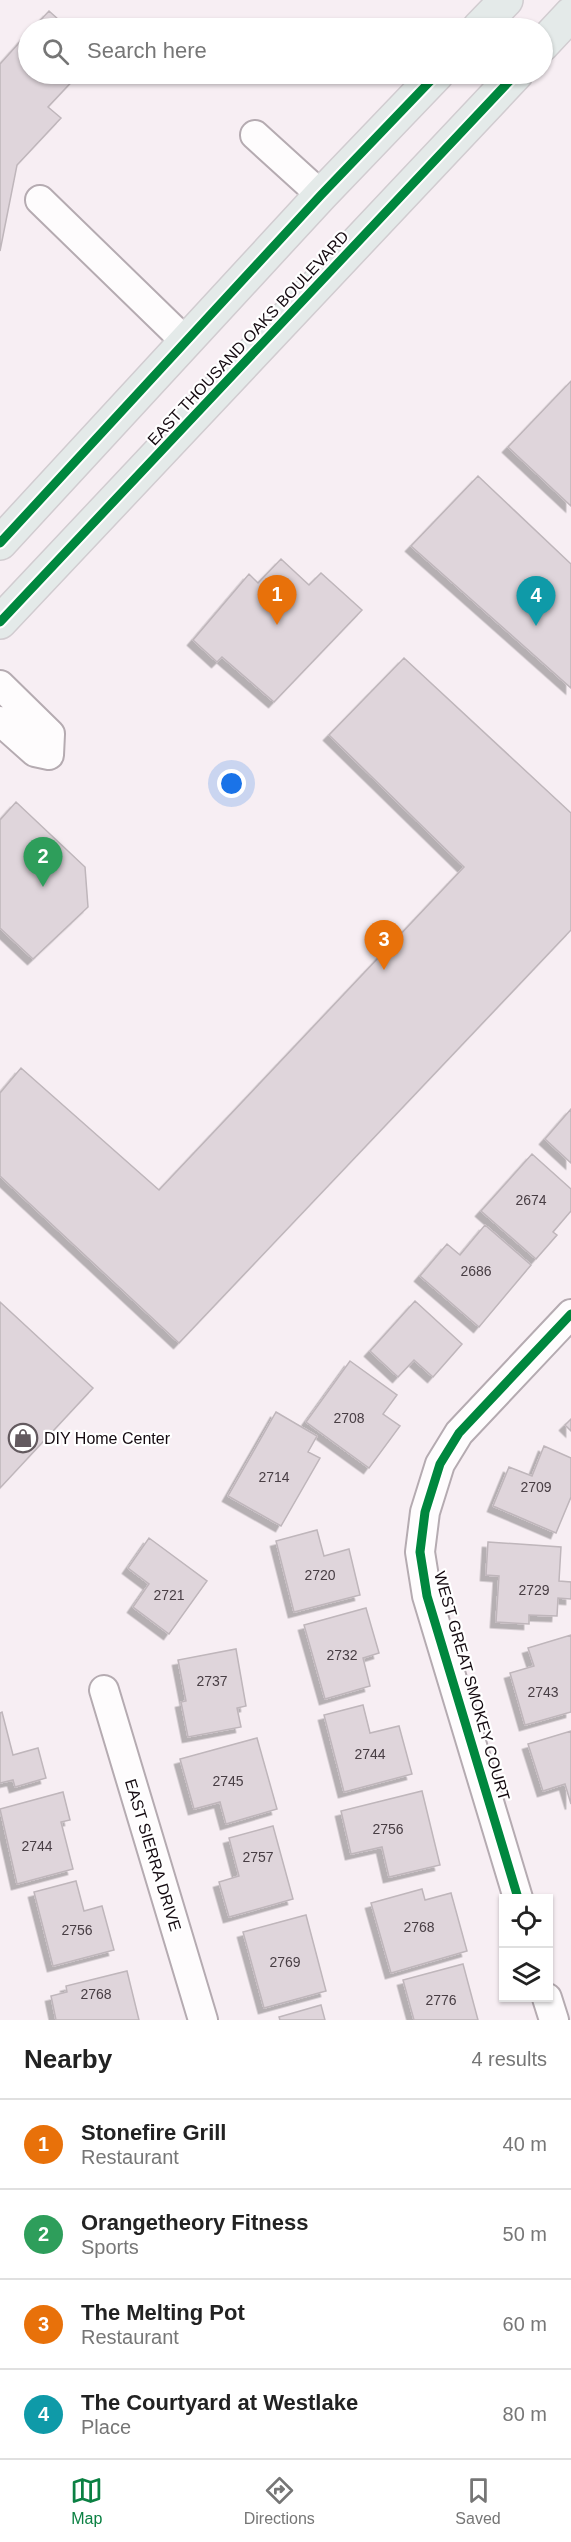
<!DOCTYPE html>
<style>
:root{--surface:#fff;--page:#f2f2f2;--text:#222;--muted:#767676;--line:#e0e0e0;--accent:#0b8043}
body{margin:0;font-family:Helvetica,sans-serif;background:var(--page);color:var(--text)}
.controls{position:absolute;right:18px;bottom:18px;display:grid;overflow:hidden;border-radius:0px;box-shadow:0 2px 4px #0004}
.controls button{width:54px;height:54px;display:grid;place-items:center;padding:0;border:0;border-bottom:2px solid var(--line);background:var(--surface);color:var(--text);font:30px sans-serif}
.you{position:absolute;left:232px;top:784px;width:21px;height:21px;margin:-15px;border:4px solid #fff;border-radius:50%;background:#1a73e8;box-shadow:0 0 0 9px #1a73e833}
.badge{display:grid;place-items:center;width:39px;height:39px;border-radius:50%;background:var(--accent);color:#fff;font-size:20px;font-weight:700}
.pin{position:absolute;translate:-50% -50px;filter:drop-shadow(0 2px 3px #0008)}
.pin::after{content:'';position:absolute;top:32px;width:21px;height:18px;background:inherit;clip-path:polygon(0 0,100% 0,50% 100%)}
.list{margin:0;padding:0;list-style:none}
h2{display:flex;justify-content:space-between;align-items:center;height:78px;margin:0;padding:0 24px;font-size:26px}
h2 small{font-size:20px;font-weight:400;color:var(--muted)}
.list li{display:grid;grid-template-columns:39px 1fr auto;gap:18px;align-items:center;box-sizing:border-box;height:90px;padding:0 24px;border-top:2px solid var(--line)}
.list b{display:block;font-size:22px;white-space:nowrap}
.list p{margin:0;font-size:20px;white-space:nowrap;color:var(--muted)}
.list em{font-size:20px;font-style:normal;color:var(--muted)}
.icon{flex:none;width:33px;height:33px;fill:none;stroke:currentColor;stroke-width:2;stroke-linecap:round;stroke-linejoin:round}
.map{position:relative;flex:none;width:571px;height:2020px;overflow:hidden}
.search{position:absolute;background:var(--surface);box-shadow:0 2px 4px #0004;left:18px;right:18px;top:18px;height:66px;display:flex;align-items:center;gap:15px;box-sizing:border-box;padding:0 21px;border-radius:33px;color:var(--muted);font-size:22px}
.sheet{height:438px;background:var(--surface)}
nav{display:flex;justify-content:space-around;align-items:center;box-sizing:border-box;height:84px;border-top:2px solid var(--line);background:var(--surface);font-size:16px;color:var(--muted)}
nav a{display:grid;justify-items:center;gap:3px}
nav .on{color:var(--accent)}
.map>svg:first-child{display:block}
.building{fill:#dfd5db;stroke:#bfb6bb;stroke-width:1.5;filter:url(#shadow)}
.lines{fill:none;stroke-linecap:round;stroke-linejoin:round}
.minor-casing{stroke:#b5abb1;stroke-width:32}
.major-casing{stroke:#d1ccd0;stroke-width:36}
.minor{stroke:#fefcfd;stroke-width:28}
.major{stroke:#e4eae9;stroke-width:33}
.cycleway-casing{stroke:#fff;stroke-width:13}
.cycleway{stroke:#00873e;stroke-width:9}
.labels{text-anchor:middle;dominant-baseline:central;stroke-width:4.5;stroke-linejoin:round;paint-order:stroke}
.number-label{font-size:14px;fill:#483e44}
.street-label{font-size:16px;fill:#140a10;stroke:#fff}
.poi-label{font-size:16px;fill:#140a10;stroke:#fff;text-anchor:start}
</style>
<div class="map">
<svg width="571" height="2020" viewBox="0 0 571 2020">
<defs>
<filter id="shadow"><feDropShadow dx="-5.5" dy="5.5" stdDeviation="0" flood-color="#0004"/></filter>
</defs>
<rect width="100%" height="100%" fill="#f7eef3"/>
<path class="building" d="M49,11L68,28H33Z
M28,33V74H79L48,107L61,118L17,165L0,251V64Z
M571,381V506L508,447Z
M478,476L571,564V688L411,546Z
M281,559L309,585L321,573L362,610L274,702L222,657L217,662L193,640L249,574L258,583Z
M404,658L571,813V930L179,1343L0,1176V1093L21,1068L159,1190L464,867L329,735Z
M16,802L85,867L88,907L33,959L0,928V820Z
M571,1109V1163L545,1139Z
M532,1154L571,1189V1211L553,1232L557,1235L536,1259L481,1211Z
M485,1225L531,1265L479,1327L420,1276L447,1244L460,1255Z
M415,1301L462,1344L433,1377L414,1360L398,1377L370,1351Z
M0,1302L93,1388L0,1488Z
M350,1361L397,1395L383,1414L400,1426L369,1468L306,1422Z
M276,1412L317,1436L308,1452L320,1458L281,1526L228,1496Z
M571,1419V1431L565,1425Z
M544,1446L571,1458V1497L556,1533L493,1506L509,1467L532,1476Z
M317,1530L324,1556L349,1549L360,1595L294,1612L276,1541Z
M149,1538L207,1581L169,1634L133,1607L149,1584L128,1568Z
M488,1542L561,1547L559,1581L571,1582V1599L558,1598L557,1616L529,1615V1624L496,1622L499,1576L486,1575Z
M366,1608L379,1653L363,1658L370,1686L325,1699L304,1625Z
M571,1635V1712L525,1725L510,1673L534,1666L528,1648Z
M236,1649L246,1706L237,1708L241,1727L188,1737L181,1702L186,1701L178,1660Z
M363,1705L370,1733L399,1726L412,1774L344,1792L324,1715Z
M2,1712L13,1755L38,1748L46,1778L15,1787L13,1780L0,1783V1713Z
M571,1731V1804L565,1784L543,1791L528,1744Z
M257,1738L277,1809L226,1824L220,1802L194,1809L180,1759Z
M422,1791L440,1865L389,1877L382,1847L351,1854L341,1811Z
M63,1792L70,1820L61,1822L73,1869L17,1884L0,1809Z
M273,1826L293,1899L229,1917L219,1882L239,1876L229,1838Z
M76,1881L84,1911L102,1906L114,1950L53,1966L34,1892Z
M422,1889L425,1900L451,1893L467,1951L391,1973L371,1903Z
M306,1915L326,1991L264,2008L243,1932Z
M463,1964L478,2020H414L403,1980Z
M127,1971L139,2020H56L51,1996L67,1992L66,1986Z
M321,2005L325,2020H280L279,2017Z"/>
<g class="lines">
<g class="minor-casing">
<path id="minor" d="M255,135L321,195
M40,200L185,341
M0,685L50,734L49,755L35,752L0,721
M104,1690L203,2020
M518,1898L427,1596L420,1552L425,1512L440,1464L459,1433L571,1314
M547,1998L554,2020"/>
</g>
<g class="major-casing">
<path id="major" d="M479,28L506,0
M542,45L571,14
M0,543L321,195L437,74
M0,622L516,74"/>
</g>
<use href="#minor" class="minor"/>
<use href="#major" class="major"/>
<g class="cycleway-casing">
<path id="cycleway" d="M0,543L321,195L437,74
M0,622L516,74
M518,1898L427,1596L420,1552L425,1512L440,1464L459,1433L571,1314"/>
</g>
<use href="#cycleway" class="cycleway"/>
</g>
<defs>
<g id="shop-ring" transform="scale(1.5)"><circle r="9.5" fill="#fff" stroke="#635a5f" stroke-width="1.5"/><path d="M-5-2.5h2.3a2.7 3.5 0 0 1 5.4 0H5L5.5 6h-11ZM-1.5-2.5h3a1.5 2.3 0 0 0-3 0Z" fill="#635a5f"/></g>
</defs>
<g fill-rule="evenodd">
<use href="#shop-ring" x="23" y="1438"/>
</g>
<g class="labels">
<g class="number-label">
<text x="531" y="1200">2674</text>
<text x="476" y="1271">2686</text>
<text x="349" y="1418">2708</text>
<text x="274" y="1477">2714</text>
<text x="536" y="1487">2709</text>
<text x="320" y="1575">2720</text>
<text x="534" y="1590">2729</text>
<text x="169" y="1595">2721</text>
<text x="342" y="1655">2732</text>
<text x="212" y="1681">2737</text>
<text x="543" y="1692">2743</text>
<text x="370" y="1754">2744</text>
<text x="228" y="1781">2745</text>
<text x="388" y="1829">2756</text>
<text x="37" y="1846">2744</text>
<text x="258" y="1857">2757</text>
<text x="419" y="1927">2768</text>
<text x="77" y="1930">2756</text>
<text x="285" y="1962">2769</text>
<text x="96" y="1994">2768</text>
<text x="441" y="2000">2776</text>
</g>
<g class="street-label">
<text transform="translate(248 338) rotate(-47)">EAST THOUSAND OAKS BOULEVARD</text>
<text transform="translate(472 1686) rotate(74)">WEST GREAT SMOKEY COURT</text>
<text transform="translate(153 1855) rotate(73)">EAST SIERRA DRIVE</text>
</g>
<g class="poi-label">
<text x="44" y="1438">DIY Home Center</text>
</g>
</g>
</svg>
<div class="controls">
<button><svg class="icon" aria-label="locate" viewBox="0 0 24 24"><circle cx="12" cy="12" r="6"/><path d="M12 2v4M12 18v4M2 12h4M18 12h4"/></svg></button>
<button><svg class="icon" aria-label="layers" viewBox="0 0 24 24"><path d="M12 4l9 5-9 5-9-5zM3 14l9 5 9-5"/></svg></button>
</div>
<div class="you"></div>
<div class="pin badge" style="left:277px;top:625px;background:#e8710a">1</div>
<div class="pin badge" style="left:43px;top:887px;background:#2e9e5b">2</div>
<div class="pin badge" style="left:384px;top:970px;background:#e8710a">3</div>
<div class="pin badge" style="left:536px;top:626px;background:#0f9aa8">4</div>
<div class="search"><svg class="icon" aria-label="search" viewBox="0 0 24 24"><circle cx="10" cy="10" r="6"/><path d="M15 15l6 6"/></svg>Search here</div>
</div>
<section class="sheet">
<h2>Nearby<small>4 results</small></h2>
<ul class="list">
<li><span class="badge" style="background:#e8710a">1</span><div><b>Stonefire Grill</b><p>Restaurant</p></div><em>40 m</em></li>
<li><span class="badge" style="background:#2e9e5b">2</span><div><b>Orangetheory Fitness</b><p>Sports</p></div><em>50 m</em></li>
<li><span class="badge" style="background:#e8710a">3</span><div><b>The Melting Pot</b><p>Restaurant</p></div><em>60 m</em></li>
<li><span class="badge" style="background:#0f9aa8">4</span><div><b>The Courtyard at Westlake</b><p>Place</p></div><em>80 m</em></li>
</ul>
</section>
<nav>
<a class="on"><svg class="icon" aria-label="map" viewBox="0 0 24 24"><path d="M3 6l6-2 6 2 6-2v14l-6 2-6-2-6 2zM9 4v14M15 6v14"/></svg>Map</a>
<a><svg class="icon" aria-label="directions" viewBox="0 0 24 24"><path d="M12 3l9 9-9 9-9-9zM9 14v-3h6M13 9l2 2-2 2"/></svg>Directions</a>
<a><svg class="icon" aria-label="saved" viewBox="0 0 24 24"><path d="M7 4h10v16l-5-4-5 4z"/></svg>Saved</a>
</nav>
